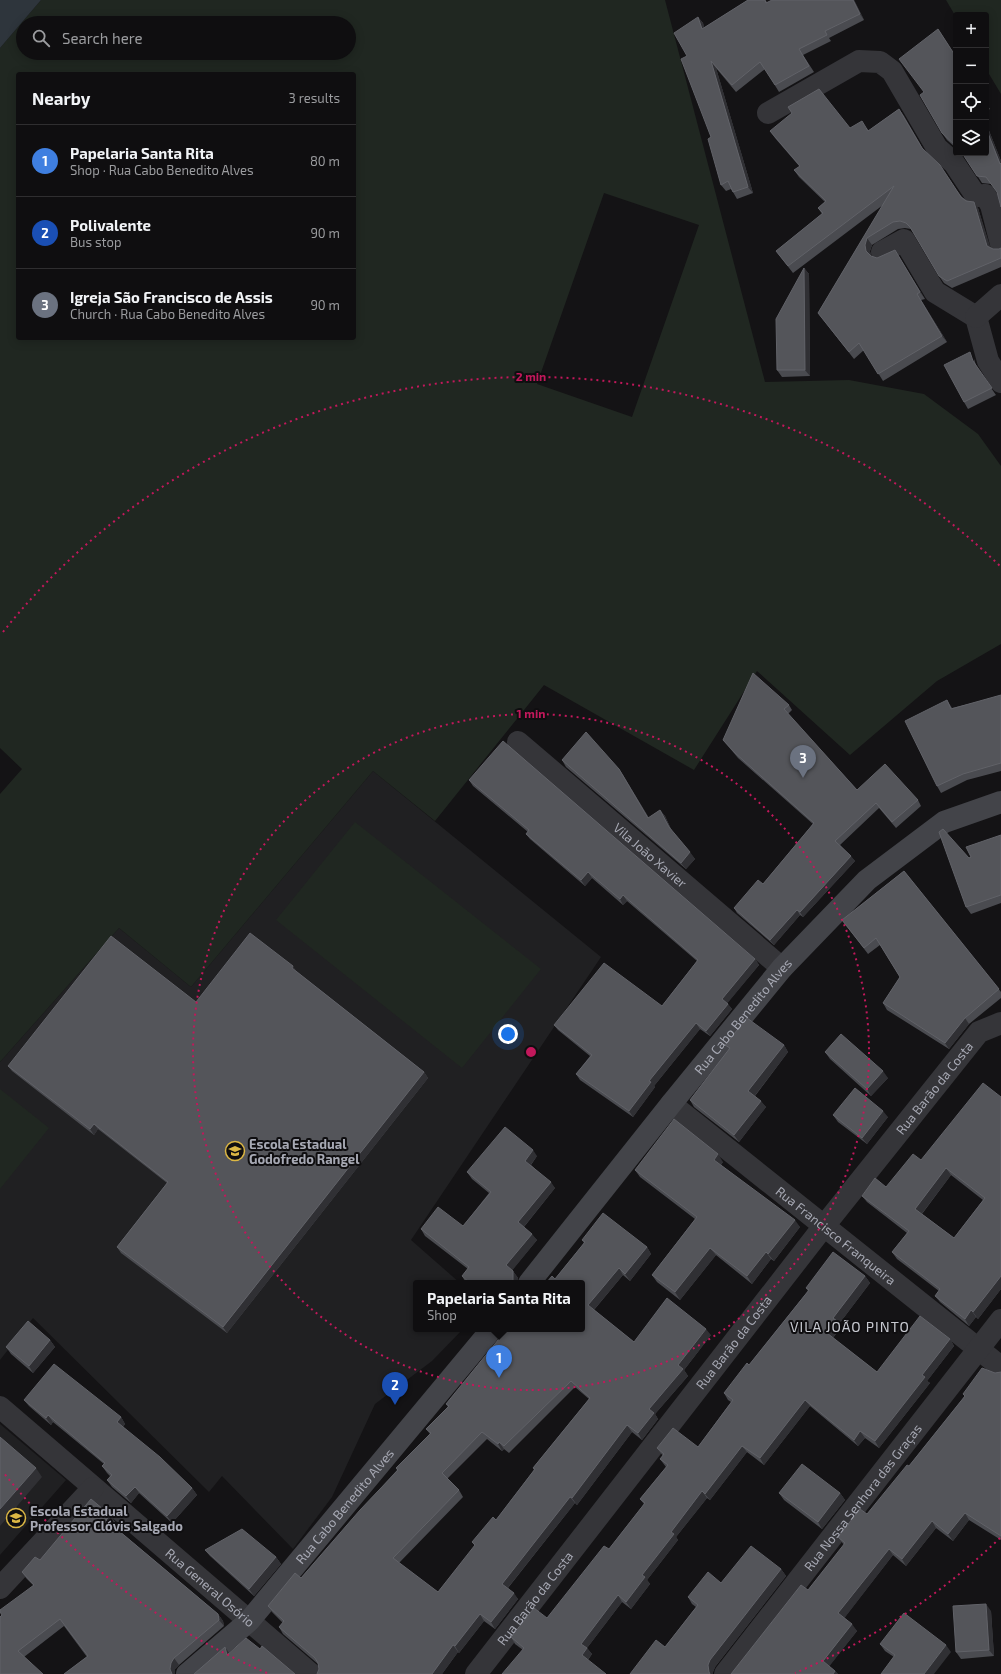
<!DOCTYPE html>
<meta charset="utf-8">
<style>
:root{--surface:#0f0e10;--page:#181719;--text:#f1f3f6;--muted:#9b9c9f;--line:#2f2e30;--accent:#ea580c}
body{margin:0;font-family:"Exo 2",sans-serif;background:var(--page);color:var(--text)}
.controls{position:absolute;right:12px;top:12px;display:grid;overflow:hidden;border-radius:4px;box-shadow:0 2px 10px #0003}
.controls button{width:36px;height:36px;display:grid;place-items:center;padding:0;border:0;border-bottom:1px solid var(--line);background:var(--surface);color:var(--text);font:20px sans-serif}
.you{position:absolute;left:508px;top:1034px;width:14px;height:14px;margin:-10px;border:3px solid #fff;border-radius:50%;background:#1a73e8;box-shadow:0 0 0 6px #1a73e833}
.badge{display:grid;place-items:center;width:26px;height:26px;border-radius:50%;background:var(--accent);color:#fff;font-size:13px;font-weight:700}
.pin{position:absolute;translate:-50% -33px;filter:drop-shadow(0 1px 2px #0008)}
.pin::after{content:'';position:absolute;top:21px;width:14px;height:12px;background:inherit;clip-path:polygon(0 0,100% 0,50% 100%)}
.popup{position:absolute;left:413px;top:1280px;width:172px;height:52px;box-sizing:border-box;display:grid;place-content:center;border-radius:4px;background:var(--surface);filter:drop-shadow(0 1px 3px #0005);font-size:13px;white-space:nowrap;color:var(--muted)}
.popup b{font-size:15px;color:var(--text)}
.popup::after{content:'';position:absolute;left:50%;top:100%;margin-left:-8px;border:8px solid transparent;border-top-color:var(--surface)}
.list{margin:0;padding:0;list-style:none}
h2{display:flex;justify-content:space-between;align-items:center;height:52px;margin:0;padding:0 16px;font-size:17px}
h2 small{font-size:13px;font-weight:400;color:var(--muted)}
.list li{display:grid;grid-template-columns:26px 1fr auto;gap:12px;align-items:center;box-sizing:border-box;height:72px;padding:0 16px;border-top:1px solid var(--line)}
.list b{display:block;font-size:15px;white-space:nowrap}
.list p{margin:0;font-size:13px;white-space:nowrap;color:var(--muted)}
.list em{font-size:13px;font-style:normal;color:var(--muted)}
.icon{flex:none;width:22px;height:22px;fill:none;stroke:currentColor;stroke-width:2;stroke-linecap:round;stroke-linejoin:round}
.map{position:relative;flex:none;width:1001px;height:1674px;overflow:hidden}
.search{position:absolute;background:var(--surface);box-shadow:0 2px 10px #0003;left:16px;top:16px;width:340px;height:44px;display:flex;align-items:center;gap:10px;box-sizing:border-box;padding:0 14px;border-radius:22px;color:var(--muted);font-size:15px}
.panel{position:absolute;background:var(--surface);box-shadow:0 2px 10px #0003;left:16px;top:72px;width:340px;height:268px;border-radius:4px}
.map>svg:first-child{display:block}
.built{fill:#202022}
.green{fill:#202721;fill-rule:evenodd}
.water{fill:#2e353c}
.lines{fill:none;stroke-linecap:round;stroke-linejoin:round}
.minor{stroke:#353539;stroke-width:22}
.secondary{stroke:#434449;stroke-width:22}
.wall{fill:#4a4b50;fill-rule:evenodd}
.shaded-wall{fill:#303034}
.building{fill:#54555a;stroke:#616268;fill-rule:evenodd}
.ring{fill:none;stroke:#c2185b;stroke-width:2;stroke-dasharray:2 4}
.labels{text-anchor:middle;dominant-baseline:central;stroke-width:4;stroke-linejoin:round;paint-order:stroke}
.street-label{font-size:13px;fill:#a7a9b4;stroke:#0f0e10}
.poi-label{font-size:13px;font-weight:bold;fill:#a7a9b4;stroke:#0f0e10;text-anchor:start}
.neighbourhood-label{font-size:14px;letter-spacing:1px;fill:#c7c9d0;stroke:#0f0e10}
.centre{fill:#c2185b;stroke:#0f0e10;stroke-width:2}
.ring-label{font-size:12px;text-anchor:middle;font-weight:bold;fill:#c2185b;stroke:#0f0e10;stroke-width:4;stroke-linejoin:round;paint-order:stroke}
</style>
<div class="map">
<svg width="1001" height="1674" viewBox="0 0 1001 1674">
<rect width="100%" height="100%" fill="#141315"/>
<path class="built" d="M373,771L601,957L411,1240L460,1283H416V1329H463L432,1361L375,1404L332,1497L293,1549L222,1476L209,1492L33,1318L0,1360V1062L119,928L191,987Z
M0,1424L66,1480L0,1555Z"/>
<path class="green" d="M41,0H665L765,382L849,380L924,394L978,434L1001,466V644L937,681L850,755L757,671L694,770L544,685L435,821L373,771L191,987L119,928L0,1062V794L22,769L0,748V48ZM23,23H349V53H23ZM18,74H354V338H18ZM604,193L699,225L632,417L537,384Z
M946,0H1001V94L986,69V15H956V17Z
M355,822L541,969L462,1068L276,920Z
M0,1089L49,1128L0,1189Z"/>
<path class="water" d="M0,0H41L0,48Z"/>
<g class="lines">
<g class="minor">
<path d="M768,113L859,61L880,62L892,71L937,148L954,163L976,196L985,195L991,205L1001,244"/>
<path d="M882,252L904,240L935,292L976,317L988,361L1001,382"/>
<path d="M976,317L1001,295"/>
<path id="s1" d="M518,742L782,968"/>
<path id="s2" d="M671,1104L1001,1367"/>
<path id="s3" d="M0,1407L311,1674"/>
<path d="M0,1588L93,1488"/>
<path id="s4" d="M476,1674L824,1226L979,1032L1001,1023"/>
<path id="s5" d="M725,1674L1001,1320"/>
</g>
<g class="secondary">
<path id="s6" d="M529,1283L671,1104L782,968L867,880L944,822L1001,802"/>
<path id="s7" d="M187,1674L249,1621L492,1329"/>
</g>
</g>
<path class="wall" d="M748,0H765L767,2L854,0L864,20L829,38L831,41L803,55L814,72L779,92L765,69L736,92L716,68L753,193L737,199L733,192L731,189L726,191L721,185L711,137L687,56L698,17L703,23L704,28Z
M938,29L956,56V148L947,140L942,133L924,92Z
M986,103L990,109L986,111Z
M899,109L904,116L923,149L962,197L978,208L990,248L993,249H999L1001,248V267L952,288L944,283L939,276L913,232L911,229L905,228L898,229L872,245L870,251L871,256L877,258L899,257L925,299L921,300L947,342L883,381L864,350L854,359L818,313L883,205L793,273L776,251L822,214L818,208L825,202L799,177L794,170L800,167L775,138L770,131L850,128H867L868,131Z
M986,123L1001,161V207L997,192L991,184L982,183L964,155L961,153H986Z
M804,268L809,274L810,376L782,377L777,370Z
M974,359L977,368L996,395L968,409L964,402Z
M1001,696V771L967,780L941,793L937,786L947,700L952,708Z
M789,705L792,710L788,714L857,790L918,800L921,806L896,828L879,808L840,845L855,861L803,917L800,915L774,945L737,913L734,908L763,884L813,824L738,758L723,740Z
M562,760L619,769L623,775L649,818L660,810L665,816L672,831L695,859L686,869L566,767Z
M469,780L755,959L759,965L727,1003L732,1009L710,1036L700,1029L654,1086L655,1087L633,1117L580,1080L576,1074L590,1056L558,1030L554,1025L662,1006L697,961L627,901L623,905L592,878L585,886L530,839L526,834L528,832L473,786Z
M1001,835V903L971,914L966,907L969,858Z
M904,871L1001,992V998L969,1024L949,1049L887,1010L883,1003L900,977L880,945L868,954L842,920Z
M297,972L424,1072L428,1078L227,1333L121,1253L117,1247L167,1183L98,1129L94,1135L12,1071L8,1066L196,1002Z
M725,1045H784L788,1052L755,1096L766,1107L739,1142L694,1107L690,1100L729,1049Z
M825,1052L888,1078L871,1096L830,1059Z
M1001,1097V1289L978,1319L976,1317L969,1326L940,1302L935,1296L939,1291L897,1259L892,1252L907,1233L867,1202L862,1196L886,1187L921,1160ZM951,1175L983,1200L954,1238L922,1214Z
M833,1115L888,1117L867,1144L838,1122Z
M537,1156L531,1165L555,1188L524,1227L537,1240L512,1270L518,1278V1283H466L462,1276L468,1269L425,1236L421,1229L463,1226L489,1193L472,1179L467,1172Z
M723,1162L721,1165L800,1227L774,1261L771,1259L752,1284L716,1255L680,1300L657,1282L652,1275L695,1219L640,1177L635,1170Z
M582,1240L647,1247L651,1254L630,1281L623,1275L594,1310L634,1342L711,1335L684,1370L688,1376L655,1414L658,1419L642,1440L632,1432L577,1505L575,1503L508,1588L518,1599L495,1629L484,1621L459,1653L458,1652L442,1674H317L319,1669L318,1664L283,1634L279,1627L283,1623L272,1612L268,1606L301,1578L397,1470L396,1468L430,1434L426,1429L448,1407L446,1404L555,1279L584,1243ZM575,1387L589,1399L533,1468L534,1470L496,1520L472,1542L475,1546L438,1592L399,1563L463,1497L459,1490L447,1479L487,1439L502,1451L504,1449L509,1453Z
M865,1276L870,1283L839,1324L841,1327L833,1338L877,1372L950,1339L954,1346L927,1381L930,1383L879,1448L865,1438L858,1446L810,1406L764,1465L747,1452L710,1500L707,1498L676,1537L678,1540L647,1580L650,1584L631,1609L622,1602L587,1648L592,1654L588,1660L523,1650L515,1644L511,1637L547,1618L609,1549L644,1504L640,1499L666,1467L660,1459L663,1456L657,1448L698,1447L731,1402L728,1400L724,1393L749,1365L808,1291L806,1288Z
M50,1340L55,1347L33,1373L11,1354L6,1347Z
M1001,1372V1540L969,1520L953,1541L936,1528L906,1566L893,1555L844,1618L857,1631L829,1666L835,1671L838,1674H731L808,1590L844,1545L838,1537L867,1514L909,1466L965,1396L963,1394L995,1373Z
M24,1400L121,1417L125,1424L123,1427L192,1488L197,1495L172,1523L139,1493L131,1503L112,1487L107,1480L110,1476L107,1473L102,1466L104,1464L53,1422L51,1425L29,1406Z
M779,1493H840L845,1500L822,1529L784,1500Z
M110,1515L115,1522L112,1525L218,1614L223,1621L224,1626L179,1665L175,1669V1674H64L87,1657L64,1626L24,1657L0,1674L33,1585L26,1578L22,1572Z
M205,1550L276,1557L281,1564L254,1596L210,1556Z
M781,1569L786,1576L715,1667L713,1672V1674H630L665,1647L696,1607L692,1604L688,1597L721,1583Z
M991,1611L994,1656L961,1659L956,1652Z
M880,1644L951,1652L894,1657L885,1651Z"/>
<path class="shaded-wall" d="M853,0H854L864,20L860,14Z
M698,17L703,23L707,36L702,29Z
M711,61L716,68L753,193L748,187Z
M899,109L904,116L926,154L922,148Z
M986,123L1001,161V165L986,128Z
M974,202L978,208L992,252L987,246Z
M867,238L872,245L870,251L871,258L866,251L865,245Z
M895,250L899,257L925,299L920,292Z
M804,268L809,274L810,376L805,370Z
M917,294L921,300L947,342L942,336Z
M619,769L623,775L653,825L648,818Z
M660,810L665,816L673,834L669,827Z
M690,852L695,859L686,869L681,863Z
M851,856L855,861L803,917L800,912Z
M588,872L592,878L585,886L581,880Z
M623,895L627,901L623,905L620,899Z
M797,910L800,915L774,945L770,940Z
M755,959L759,965L726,1005L722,999Z
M293,966L297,972L296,974L292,968Z
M728,1004L732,1009L710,1036L706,1031Z
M965,1018L969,1024L949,1049L945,1043Z
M696,1023L700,1029L654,1086L655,1087L633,1117L629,1111L649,1081Z
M784,1045L788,1052L753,1098L748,1091Z
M883,1071L888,1078L871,1096L867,1089Z
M424,1072L428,1078L227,1333L223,1327Z
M761,1101L766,1107L739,1142L734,1135Z
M883,1111L888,1117L867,1144L862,1138Z
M94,1124L98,1129L94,1135L90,1129Z
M533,1150L537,1156L529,1167L525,1161Z
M718,1154L723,1162L719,1167L714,1160Z
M946,1168L951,1175L920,1216L915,1209Z
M551,1182L555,1188L522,1229L518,1222Z
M795,1220L800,1227L774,1261L768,1254Z
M532,1234L537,1240L511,1272L506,1265Z
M647,1247L651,1254L630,1281L625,1274Z
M710,1248L716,1255L680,1300L675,1292Z
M766,1252L771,1259L752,1284L747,1276Z
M619,1268L623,1275L592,1312L588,1305Z
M513,1271L518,1278V1283H514L513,1281Z
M865,1276L870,1283L839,1324L841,1327L832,1339L827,1333L833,1318Z
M1001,1276V1289L978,1319L973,1312Z
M971,1310L976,1317L969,1326L965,1319Z
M706,1329L711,1335L684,1370L688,1376L655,1414L658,1419L642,1440L638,1433L649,1409L678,1365Z
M950,1339L954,1346L927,1381L930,1383L879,1448L875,1441L922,1375Z
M50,1340L55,1347L33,1373L29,1366Z
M805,1400L810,1406L764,1465L760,1458Z
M48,1415L53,1422L51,1425L46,1418Z
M121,1417L125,1424L122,1428L117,1422Z
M627,1425L632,1432L577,1505L572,1498Z
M860,1431L865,1438L858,1446L854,1440Z
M499,1442L504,1449L502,1451L498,1444Z
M742,1446L747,1452L710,1500L705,1494Z
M36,1468L42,1477L0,1526V1509Z
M135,1487L139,1493L131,1503L126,1496Z
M192,1488L197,1495L172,1523L167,1516Z
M702,1491L707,1498L676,1537L678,1540L647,1580L650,1584L631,1609L626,1602L642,1575L671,1532Z
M840,1493L845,1500L822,1529L818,1522Z
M570,1497L575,1503L506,1590L502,1584Z
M965,1513L969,1520L953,1541L948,1534Z
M110,1515L115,1522L110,1527L106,1520Z
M932,1521L936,1528L906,1566L902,1559Z
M889,1549L893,1555L843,1620L838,1613Z
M276,1557L281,1564L254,1596L249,1589Z
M781,1569L786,1576L715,1667L713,1672V1674H710L709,1672L708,1665L710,1660Z
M514,1593L518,1599L495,1629L491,1622Z
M618,1595L622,1602L587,1648L592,1654L586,1662L582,1655L581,1644Z
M986,1604L991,1611L994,1656L989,1650Z
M218,1614L223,1621L224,1626L219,1620Z
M480,1614L484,1621L459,1653L455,1646Z
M852,1624L857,1631L828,1668L823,1661Z
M453,1645L458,1652L442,1674H432Z
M946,1645L951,1652L934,1674H924Z
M225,1647L230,1654L227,1655Z
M174,1658L179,1665L175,1669V1674H172L170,1669L171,1663Z
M835,1671L838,1674H833Z"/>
<path class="building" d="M748,0H765L766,3L772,0H853L860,14L825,31L827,35L799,49L809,66L775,85L760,62L732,85L711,61L748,187L733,192L728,181L721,185L708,139L711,137L681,59L687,56L674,33L698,17L702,29Z
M938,29L956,57V146L942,133L920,95L924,92L899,59Z
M819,89L850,128L862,121L868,131L899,109L922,148L940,165L961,197L966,201L974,202L987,246L993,249H999L1001,248V258L947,281L939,276L910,227L906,223L900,221L893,222L867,238L865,245L866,251L871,256L877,258L895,250L920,292L917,294L942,336L878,374L859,343L849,352L818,313L894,186L788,266L776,251L823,213L818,208L826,201L794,170L800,166L770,131L792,113L788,107Z
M986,128L1000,164L1001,163V207L997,192L986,177L977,176L962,153H986Z
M804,268L805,370H777L776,319Z
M970,352L973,361L992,388L964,402L944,365Z
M753,673L789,705L784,709L857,790L885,764L918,800L892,822L876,803L835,841L851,856L800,912L797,910L770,940L734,908L758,880L763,884L814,823L735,753L723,740Z
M1001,695V763L963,774L937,786L905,721L947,700L951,709Z
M586,732L619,769L648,818L660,810L669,827L690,852L681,863L562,760Z
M503,741L755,959L722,999L728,1004L706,1031L696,1023L649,1081L651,1082L629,1111L576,1074L592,1055L554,1025L604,963L662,1006L698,960L623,895L620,899L588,872L581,880L526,834L529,830L469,780Z
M943,829L969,858L971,857L966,847L1001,835V895L966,907L939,832Z
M904,871L999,989L965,1018L945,1043L883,1003L900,977L876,938L864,948L842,920Z
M250,933L293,966L292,968L424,1072L223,1327L117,1247L168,1182L94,1124L90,1129L8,1066L111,936L196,1002Z
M747,1018L784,1045L748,1091L761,1101L734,1135L690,1100L730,1048L725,1045Z
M841,1034L883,1071L867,1089L825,1052Z
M983,1083L1001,1097V1276L973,1312L971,1310L965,1319L935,1296L940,1289L892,1252L909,1231L862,1196L875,1178L886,1187L913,1154L921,1160ZM946,1168L985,1198L954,1238L915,1209Z
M855,1088L883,1111L862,1138L833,1115Z
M674,1119L718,1154L714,1160L795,1220L768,1254L766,1252L747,1276L710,1248L675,1292L652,1275L697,1217L635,1170Z
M505,1127L533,1150L525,1161L551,1182L518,1222L532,1234L506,1265L513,1271V1281L514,1283H470L462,1276L469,1267L421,1229L438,1207L463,1226L491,1192L467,1172Z
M603,1213L647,1247L625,1274L619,1268L588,1305L634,1342L667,1298L706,1329L678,1365L683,1369L649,1409L654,1413L638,1433L627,1425L572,1498L570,1497L502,1584L514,1593L491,1622L480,1614L455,1646L453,1645L432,1674H317L319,1669L318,1663L315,1658L279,1627L284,1621L268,1606L295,1573L301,1578L360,1510L398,1470L396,1468L431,1433L426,1429L449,1406L446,1404L507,1329H582V1283H546L552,1276L555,1279L585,1242L582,1240ZM571,1381L590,1398L533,1468L535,1469L496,1520L493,1517L472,1542L475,1545L438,1592L393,1558L459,1490L442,1473L482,1432L498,1444L499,1442L504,1446Z
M833,1252L865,1276L833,1318L837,1321L827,1333L877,1372L920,1316L950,1339L922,1375L925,1377L875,1441L860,1431L854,1440L805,1400L760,1458L742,1446L705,1494L702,1491L671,1532L674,1534L642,1575L645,1577L626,1602L618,1595L581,1644L587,1648L582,1655L606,1674H502L524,1648L511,1637L534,1608L547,1618L604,1546L609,1549L645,1503L640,1499L668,1465L660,1459L664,1454L657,1448L673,1428L698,1447L733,1400L724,1393L747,1363L749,1365L809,1290L806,1288Z
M28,1321L50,1340L29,1366L6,1347Z
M54,1364L121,1417L117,1422L160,1457L192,1488L167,1516L135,1487L126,1496L107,1480L112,1475L102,1466L105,1463L48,1415L46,1418L24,1400Z
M982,1368L995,1373L1001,1372V1536L965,1513L948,1534L932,1521L902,1559L889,1549L838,1613L852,1624L823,1661L835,1671L833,1674H731L801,1585L808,1590L845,1543L838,1537L860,1509L867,1514L907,1465L909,1466L965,1396L963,1394Z
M0,1437L36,1468L0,1509Z
M802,1464L840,1493L818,1522L779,1493Z
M91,1499L110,1515L106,1520L218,1614L219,1620L174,1658L171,1663L170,1669L172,1674H64L88,1656L60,1619L18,1651L43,1674H0V1617L2,1615L0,1612V1610L34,1585L22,1572L35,1557L40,1560Z
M242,1529L276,1557L249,1589L205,1550Z
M751,1546L781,1569L710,1660L708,1665L709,1672L710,1674H630L656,1640L665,1647L698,1605L688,1597L708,1572L721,1583Z
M986,1604L989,1650L956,1652L953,1606Z
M904,1613L946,1645L924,1674H881L895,1655L880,1644Z
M246,1638L260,1649L262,1646L295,1674H194L225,1647L227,1655Z"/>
<g class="ring">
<circle cx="531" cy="1052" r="338"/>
<path d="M1000 1538A675 675 0 0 1 795 1673M267 1673A675 675 0 0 1 3 1472M3 632A675 675 0 0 1 1000 566"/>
</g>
<defs>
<g id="university-ring" transform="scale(1)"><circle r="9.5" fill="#0f0e10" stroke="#dcb744" stroke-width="1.5"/><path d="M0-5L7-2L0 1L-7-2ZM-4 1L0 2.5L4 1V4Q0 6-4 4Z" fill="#dcb744"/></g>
<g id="school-ring" transform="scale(1)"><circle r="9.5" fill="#0f0e10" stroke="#dcb744" stroke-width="1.5"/><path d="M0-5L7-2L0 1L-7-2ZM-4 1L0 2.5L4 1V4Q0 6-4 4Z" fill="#dcb744"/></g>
</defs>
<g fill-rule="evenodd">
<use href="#university-ring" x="235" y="1151"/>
<use href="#school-ring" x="16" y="1518"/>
</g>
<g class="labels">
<g class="street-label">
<text stroke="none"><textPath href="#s1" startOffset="174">Vila João Xavier</textPath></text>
<text stroke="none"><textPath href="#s6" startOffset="342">Rua Cabo Benedito Alves</textPath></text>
<text stroke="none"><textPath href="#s4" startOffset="744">Rua Barão da Costa</textPath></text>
<text stroke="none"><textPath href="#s2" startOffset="211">Rua Francisco Franqueira</textPath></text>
<text stroke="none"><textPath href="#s4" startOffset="420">Rua Barão da Costa</textPath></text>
<text stroke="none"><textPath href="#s5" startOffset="224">Rua Nossa Senhora das Graças</textPath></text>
<text stroke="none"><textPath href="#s7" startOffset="231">Rua Cabo Benedito Alves</textPath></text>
<text stroke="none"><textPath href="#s3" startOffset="277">Rua General Osório</textPath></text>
<text stroke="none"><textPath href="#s4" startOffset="96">Rua Barão da Costa</textPath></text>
</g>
<g class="poi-label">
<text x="249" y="1144">Escola Estadual<tspan x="249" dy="15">Godofredo Rangel</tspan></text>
<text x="30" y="1511">Escola Estadual<tspan x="30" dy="15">Professor Clóvis Salgado</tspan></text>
</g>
<g class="neighbourhood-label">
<text x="850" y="1326">VILA JOÃO PINTO</text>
</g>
</g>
<circle cx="531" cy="1052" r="6" class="centre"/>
<g class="ring-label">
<text x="531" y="381">2 min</text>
<text x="531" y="718">1 min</text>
</g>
</svg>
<div class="controls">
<button>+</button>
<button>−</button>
<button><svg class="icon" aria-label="locate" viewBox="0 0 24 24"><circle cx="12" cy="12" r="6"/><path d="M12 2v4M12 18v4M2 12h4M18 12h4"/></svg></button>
<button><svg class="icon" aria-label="layers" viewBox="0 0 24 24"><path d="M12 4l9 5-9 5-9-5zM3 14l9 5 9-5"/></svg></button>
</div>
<div class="you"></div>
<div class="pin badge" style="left:499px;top:1378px;background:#3f7fe0">1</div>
<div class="popup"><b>Papelaria Santa Rita</b>Shop</div>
<div class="pin badge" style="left:395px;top:1405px;background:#1a4fb4">2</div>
<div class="pin badge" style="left:803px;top:778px;background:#6b7280">3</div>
<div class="search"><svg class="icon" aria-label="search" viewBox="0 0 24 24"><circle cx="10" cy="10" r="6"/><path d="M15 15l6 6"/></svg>Search here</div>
<section class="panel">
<h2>Nearby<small>3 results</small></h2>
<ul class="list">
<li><span class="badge" style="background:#3f7fe0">1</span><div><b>Papelaria Santa Rita</b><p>Shop · Rua Cabo Benedito Alves</p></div><em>80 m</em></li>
<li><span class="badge" style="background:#1a4fb4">2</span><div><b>Polivalente</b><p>Bus stop</p></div><em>90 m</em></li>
<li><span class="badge" style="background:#6b7280">3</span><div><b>Igreja São Francisco de Assis</b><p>Church · Rua Cabo Benedito Alves</p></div><em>90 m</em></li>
</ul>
</section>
</div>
